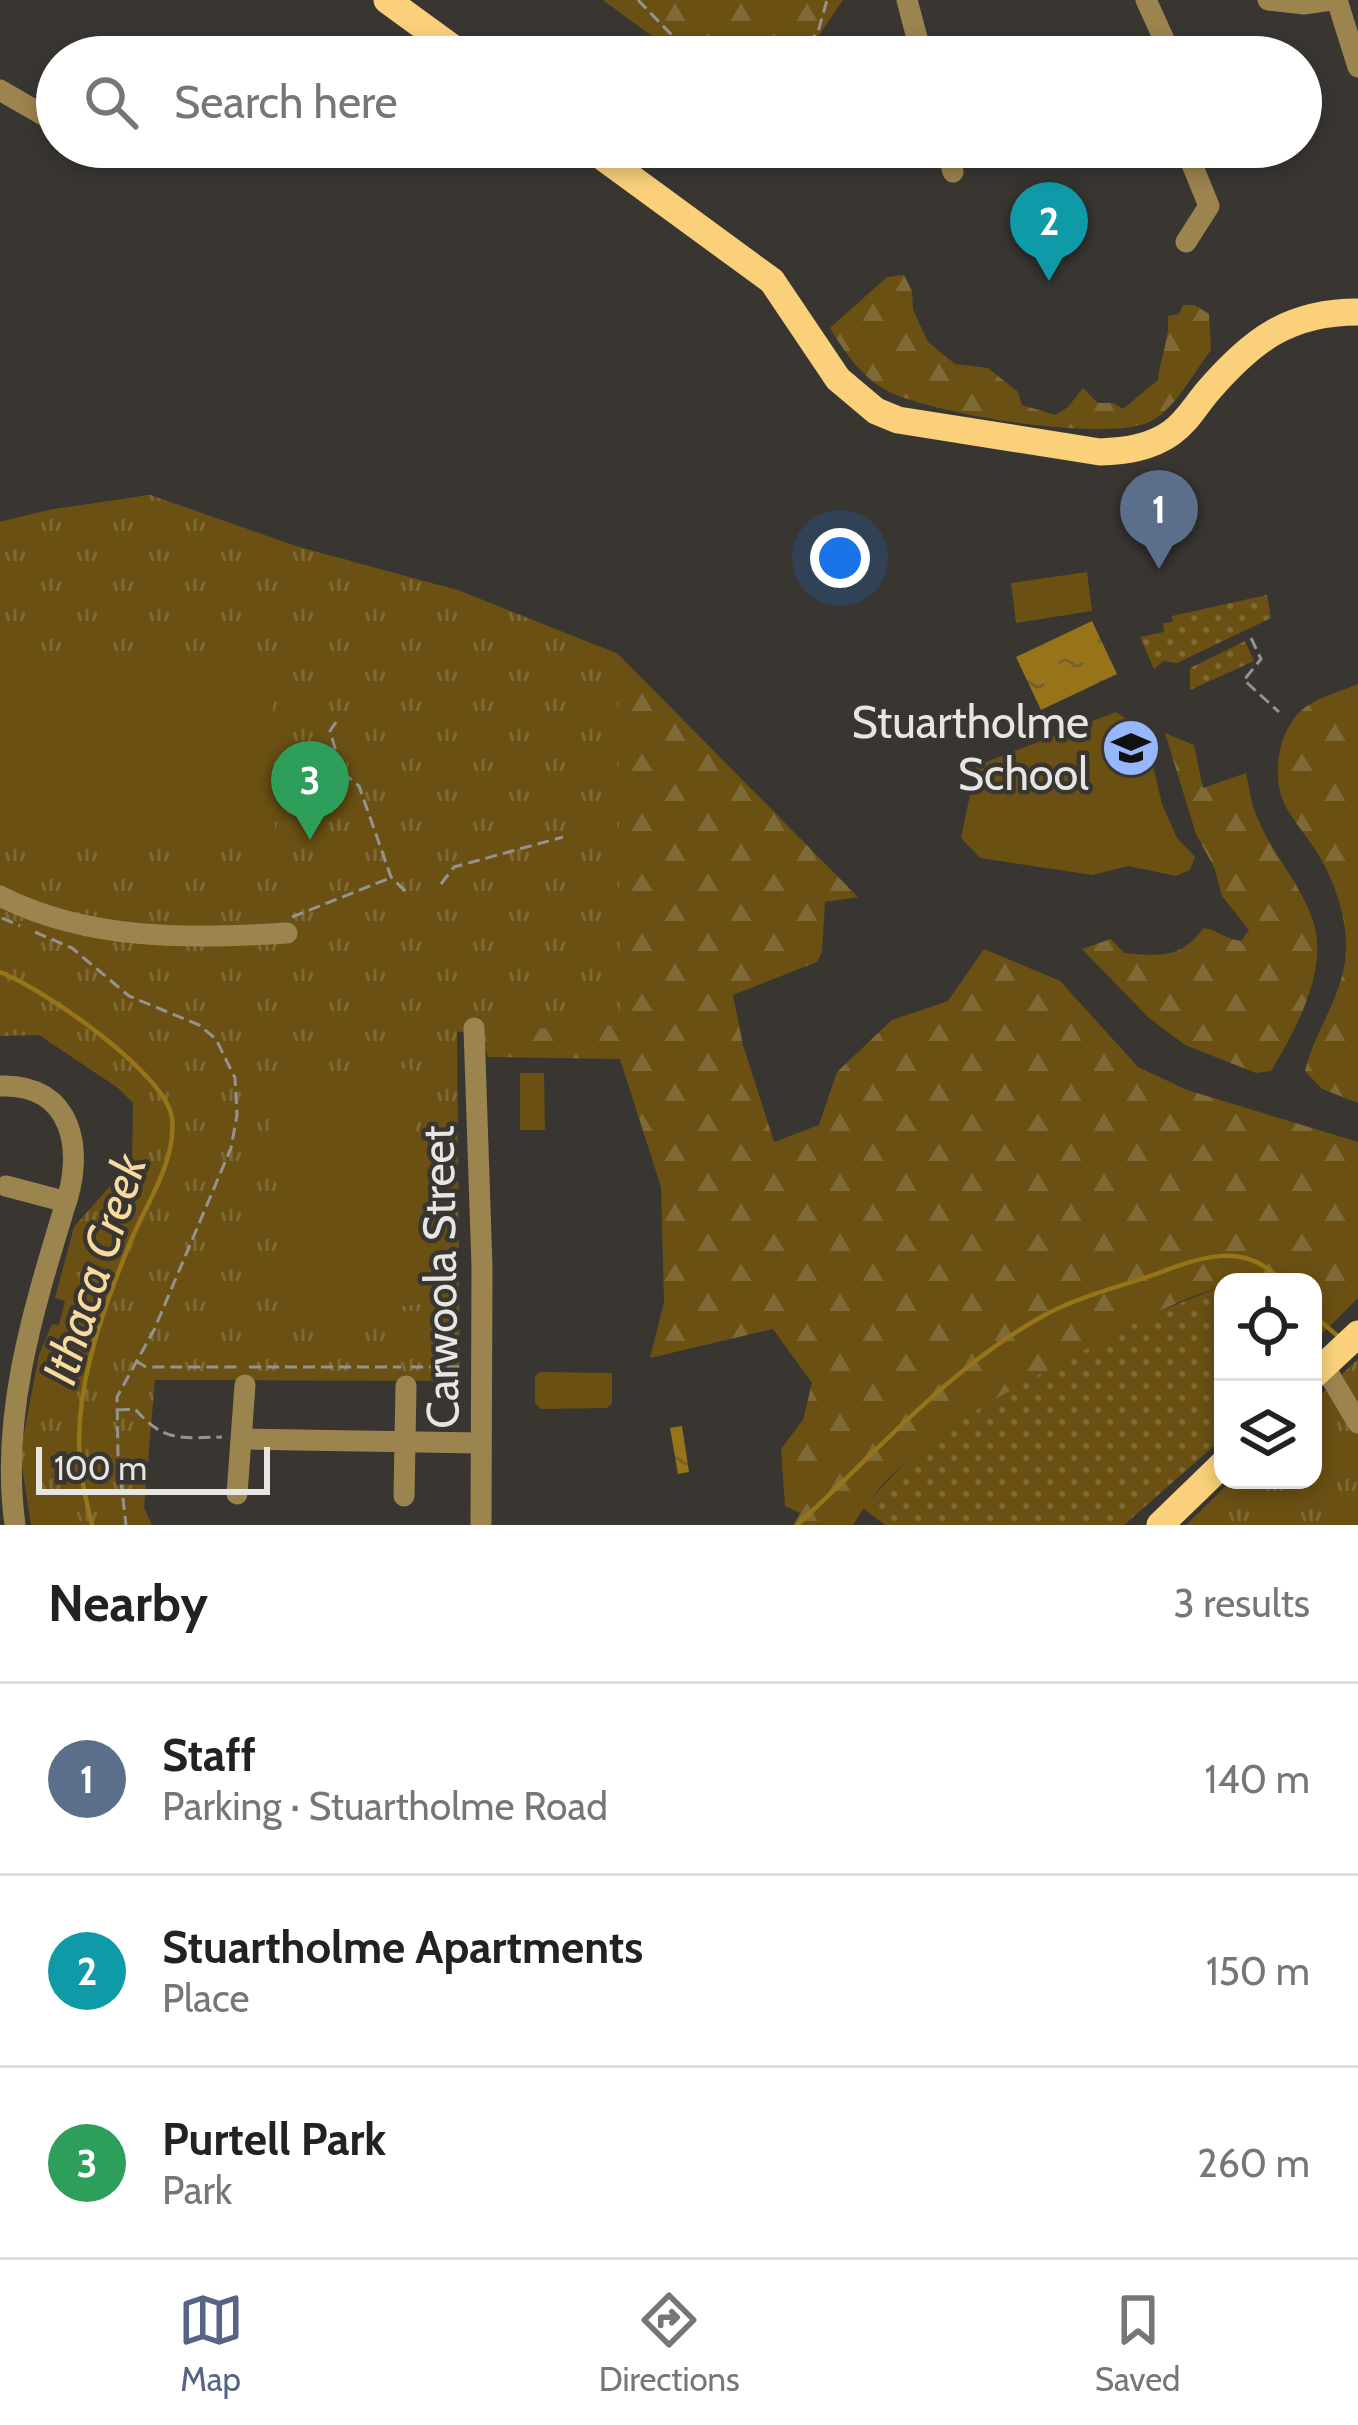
<!DOCTYPE html>
<meta charset="utf-8">
<style>
:root{--surface:#fff;--page:#f6f6f6;--text:#222;--muted:#767676;--line:#e0e0e0;--accent:#566585}
body{margin:0;font-family:Cabin,sans-serif;background:var(--page);color:var(--text)}
.controls{position:absolute;right:36px;bottom:36px;display:grid;overflow:hidden;border-radius:24px;box-shadow:0 6px 18px #0003}
.controls button{width:108px;height:108px;display:grid;place-items:center;padding:0;border:0;border-bottom:3px solid var(--line);background:var(--surface);color:var(--text);font:60px sans-serif}
.scale{position:absolute;left:36px;bottom:30px;width:234px;box-sizing:border-box;padding-left:12px;border:6px solid #e7e6e3;border-top:0;font-size:33px;line-height:42px;white-space:nowrap;color:#e7e6e3;-webkit-text-stroke:9px #393632;paint-order:stroke}
.you{position:absolute;left:840px;top:558px;width:42px;height:42px;margin:-30px;border:9px solid #fff;border-radius:50%;background:#1a73e8;box-shadow:0 0 0 18px #1a73e833}
.badge{display:grid;place-items:center;width:78px;height:78px;border-radius:50%;background:var(--accent);color:#fff;font-size:39px;font-weight:700}
.pin{position:absolute;translate:-50% -99px;filter:drop-shadow(0 3px 6px #0008)}
.pin::after{content:'';position:absolute;top:63px;width:42px;height:36px;background:inherit;clip-path:polygon(0 0,100% 0,50% 100%)}
.list{margin:0;padding:0;list-style:none}
h2{display:flex;justify-content:space-between;align-items:center;height:156px;margin:0;padding:0 48px;font-size:51px}
h2 small{font-size:39px;font-weight:400;color:var(--muted)}
.list li{display:grid;grid-template-columns:78px 1fr auto;gap:36px;align-items:center;box-sizing:border-box;height:192px;padding:0 48px;border-top:3px solid var(--line)}
.list b{display:block;font-size:45px;white-space:nowrap}
.list p{margin:0;font-size:39px;white-space:nowrap;color:var(--muted)}
.list em{font-size:39px;font-style:normal;color:var(--muted)}
.icon{flex:none;width:66px;height:66px;fill:none;stroke:currentColor;stroke-width:2;stroke-linecap:round;stroke-linejoin:round}
.map{position:relative;flex:none;width:1358px;height:1525px;overflow:hidden}
.search{position:absolute;background:var(--surface);box-shadow:0 6px 18px #0003;left:36px;right:36px;top:36px;height:132px;display:flex;align-items:center;gap:30px;box-sizing:border-box;padding:0 42px;border-radius:66px;color:var(--muted);font-size:45px}
.sheet{height:732px;background:var(--surface)}
nav{display:flex;justify-content:space-around;align-items:center;box-sizing:border-box;height:168px;border-top:3px solid var(--line);background:var(--surface);font-size:33px;color:var(--muted)}
nav a{display:grid;justify-items:center;gap:6px}
nav .on{color:var(--accent)}
.map>svg:first-child{display:block}
.grass{fill:url(#grass-dots)}
.forest{fill:url(#forest-firs)}
.park{fill:url(#park-tufts)}
.pitch{fill:#6a5013}
.water{fill:url(#water-ripples)}
.lines{fill:none;stroke-linecap:round;stroke-linejoin:round}
.stream{stroke:#97741a;stroke-width:4.5}
.path{stroke:#95938f;stroke-width:3;stroke-dasharray:12 6;stroke-linecap:butt}
.minor{stroke:#9c844f;stroke-width:21}
.major{stroke:#fad17a;stroke-width:27}
.labels{text-anchor:middle;dominant-baseline:central;stroke-width:9;stroke-linejoin:round;paint-order:stroke}
.poi-label{font-size:45px;fill:#e7e6e3;stroke:#393632;text-anchor:end}
.street-label{font-size:45px;fill:#e7e6e3;stroke:#393632}
.water-label{font-size:48px;font-style:italic;fill:#f7da9d;stroke:#393632}
</style>
<div class="map">
<svg width="1358" height="1525" viewBox="0 0 1358 1525">
<defs>
<pattern id="grass-dots" width="8" height="8" patternUnits="userSpaceOnUse" patternTransform="scale(3)"><rect width="8" height="8" fill="#6a5013"/><path d="M2 2h.1M6 6h.1" fill="none" stroke="#7f6935" stroke-width="1.8" stroke-linecap="round"/></pattern>
<pattern id="forest-firs" width="22" height="20" patternUnits="userSpaceOnUse" patternTransform="scale(3)"><rect width="22" height="20" fill="#6a5013"/><path d="M5 1l3.5 6h-7zM16 11l3.5 6h-7z" fill="#7f6935"/></pattern>
<pattern id="park-tufts" width="24" height="20" patternUnits="userSpaceOnUse" patternTransform="scale(3)"><rect width="24" height="20" fill="#6a5013"/><path d="M3 7l-1-3M5 7V3M7 7l1-3M15 17l-1-3M17 17v-4M19 17l1-3" fill="none" stroke="#7f6935"/></pattern>
<pattern id="water-ripples" width="26" height="14" patternUnits="userSpaceOnUse" patternTransform="scale(3)"><rect width="26" height="14" fill="#97741a"/><path d="M2 4q2-2 4 0t4 0M15 11q2-2 4 0t4 0" fill="none" stroke="#76612b"/></pattern>
</defs>
<rect width="100%" height="100%" fill="#393632"/>
<path class="grass" d="M1267,595L1271,618L1177,663L1163,661L1154,669L1140,637L1164,632L1163,623L1173,622L1172,616Z
M1245,641L1254,661L1190,690V668Z
M1223,1286V1438L1124,1525H885L863,1508L918,1448L984,1403L1137,1320Z"/>
<path class="forest" d="M603,0H843L804,57H680Z
M904,275L912,291L913,310L928,342L955,364L988,368L1018,392L1022,405L1055,415L1068,407L1083,388L1098,403H1113L1123,409L1158,380C1160,357 1170,340 1168,316L1179,314L1183,305H1195L1209,314L1211,350C1194,372 1177,406 1153,420C1112,445 924,413 884,389C860,375 844,351 830,328L887,277Z
M150,495L295,546L460,591L618,654L858,897L825,902L822,952L817,962L733,995L743,1045L774,1142L819,1125L837,1072L892,1020L948,1001L984,949L1060,981L1138,1067L1187,1090L1358,1142V1298L1321,1335L1313,1327V1282H1223V1286C1162,1305 1111,1336 1055,1366C978,1408 900,1447 853,1525H793L800,1513L785,1506L781,1449L803,1420L812,1383L773,1329L650,1358L664,1302L661,1187L620,1059L488,1057L471,1005L0,522L49,510Z
M1358,684V1103L1322,1089L1305,1071C1315,1029 1345,994 1346,949C1347,920 1336,886 1322,861C1312,842 1296,825 1286,807C1270,777 1278,726 1307,706C1322,696 1342,691 1358,684Z
M1165,733L1194,745L1203,788L1246,773C1249,785 1250,798 1254,809C1268,850 1301,882 1314,924C1328,972 1295,1031 1271,1071L1256,1073L1185,1045L1149,1018L1082,949L1111,939L1124,953C1157,956 1183,959 1203,928C1218,930 1225,939 1241,941L1249,930L1222,896L1214,867L1196,834Z"/>
<path class="park" d="M150,495L295,546L460,591L618,654L620,1025L457,1032L460,1381L155,1380L144,1508L152,1525H31L20,1454L39,1355L52,1324L59,1325L65,1301L55,1298L74,1227L132,1161L133,1103L118,1088L39,1035L0,1036V522L49,510Z
M1358,1359V1525H1186L1232,1480H1313V1402Z"/>
<path class="pitch" d="M1087,572L1092,611L1016,623L1011,583Z
M272,655L275,834L0,839V659Z
M1116,712L1145,732L1162,804L1177,838L1195,857L1190,870L1176,876L1128,866L1092,875L980,858L961,838L976,766Z
M410,1068L433,1303L290,1317L266,1082Z
M520,1073H544L545,1130H520Z
M540,1372L612,1373V1403L607,1408L541,1409L535,1403V1376Z"/>
<path class="water" d="M1092,621L1117,674L1041,710L1016,657Z
M682,1426L689,1472L678,1474L670,1428Z"/>
<g class="lines">
<path class="stream" d="M0,972C42,988 166,1073 172,1118C177,1163 143,1208 128,1248C101,1314 71,1398 81,1471C83,1489 88,1507 92,1525
M1313,1315L1339,1337
M797,1525C876,1453 949,1368 1043,1316C1077,1297 1119,1287 1156,1274C1201,1257 1246,1240 1282,1282"/>
<path class="path" d="M638,0L693,57
M795,57L818,32L827,0
M1251,638L1261,659L1244,680L1279,712
M336,722L330,731L342,772L359,786L391,877L408,894
M441,884L454,867L563,837
M292,917L390,878
M2,918L20,926
M35,932L72,948L129,996L199,1025L216,1039L235,1078L237,1115L231,1148L154,1330L117,1397L118,1455L126,1525
M136,1361L146,1367H239
M249,1367H401
M411,1367H461
M118,1410L135,1409C164,1442 179,1438 222,1437"/>
<path class="minor" d="M907,0L922,57
M1146,0L1172,57
M1268,0L1304,4L1331,0
M1337,0L1358,67
M0,90L57,123
M947,147L953,172
M1185,147L1209,206L1186,242
M0,896C89,941 190,939 287,933
M474,1028L482,1267L481,1525
M0,1086C74,1083 85,1152 64,1209
M6,1186L59,1200L64,1209C33,1311 0,1417 15,1525
M1324,1366L1358,1423
M241,1439L480,1443
M237,1494L245,1385
M404,1496L406,1386"/>
<path class="major" d="M387,0L465,57
M589,147L772,281L838,379L876,411L898,420L1100,452C1125,451 1150,448 1171,433C1187,422 1196,405 1208,391C1252,340 1289,312 1358,312
M1313,1376L1358,1334
M1160,1525L1223,1464"/>
</g>
<defs>
<g id="school-disc" transform="scale(3)"><circle r="9.5" fill="#96b6fd" stroke="#393632"/><path d="M0-5L7-2L0 1L-7-2ZM-4 1L0 2.5L4 1V4Q0 6-4 4Z" fill="#111"/></g>
</defs>
<g fill-rule="evenodd">
<use href="#school-disc" x="1131" y="748"/>
</g>
<g class="labels">
<g class="poi-label">
<text x="1089" y="722">Stuartholme<tspan x="1089" dy="52">School</tspan></text>
</g>
<g class="street-label">
<text transform="translate(440 1277) rotate(-91)">Carwoola Street</text>
</g>
<g class="water-label">
<text transform="translate(94 1269) rotate(-72)">Ithaca Creek</text>
</g>
</g>
</svg>
<div class="controls">
<button><svg class="icon" aria-label="locate" viewBox="0 0 24 24"><circle cx="12" cy="12" r="6"/><path d="M12 2v4M12 18v4M2 12h4M18 12h4"/></svg></button>
<button><svg class="icon" aria-label="layers" viewBox="0 0 24 24"><path d="M12 4l9 5-9 5-9-5zM3 14l9 5 9-5"/></svg></button>
</div>
<div class="scale">100 m</div>
<div class="you"></div>
<div class="pin badge" style="left:1159px;top:569px;background:#5c6f8a">1</div>
<div class="pin badge" style="left:1049px;top:281px;background:#0f9aa8">2</div>
<div class="pin badge" style="left:310px;top:840px;background:#2e9e5b">3</div>
<div class="search"><svg class="icon" aria-label="search" viewBox="0 0 24 24"><circle cx="10" cy="10" r="6"/><path d="M15 15l6 6"/></svg>Search here</div>
</div>
<section class="sheet">
<h2>Nearby<small>3 results</small></h2>
<ul class="list">
<li><span class="badge" style="background:#5c6f8a">1</span><div><b>Staff</b><p>Parking · Stuartholme Road</p></div><em>140 m</em></li>
<li><span class="badge" style="background:#0f9aa8">2</span><div><b>Stuartholme Apartments</b><p>Place</p></div><em>150 m</em></li>
<li><span class="badge" style="background:#2e9e5b">3</span><div><b>Purtell Park</b><p>Park</p></div><em>260 m</em></li>
</ul>
</section>
<nav>
<a class="on"><svg class="icon" aria-label="map" viewBox="0 0 24 24"><path d="M3 6l6-2 6 2 6-2v14l-6 2-6-2-6 2zM9 4v14M15 6v14"/></svg>Map</a>
<a><svg class="icon" aria-label="directions" viewBox="0 0 24 24"><path d="M12 3l9 9-9 9-9-9zM9 14v-3h6M13 9l2 2-2 2"/></svg>Directions</a>
<a><svg class="icon" aria-label="saved" viewBox="0 0 24 24"><path d="M7 4h10v16l-5-4-5 4z"/></svg>Saved</a>
</nav>
